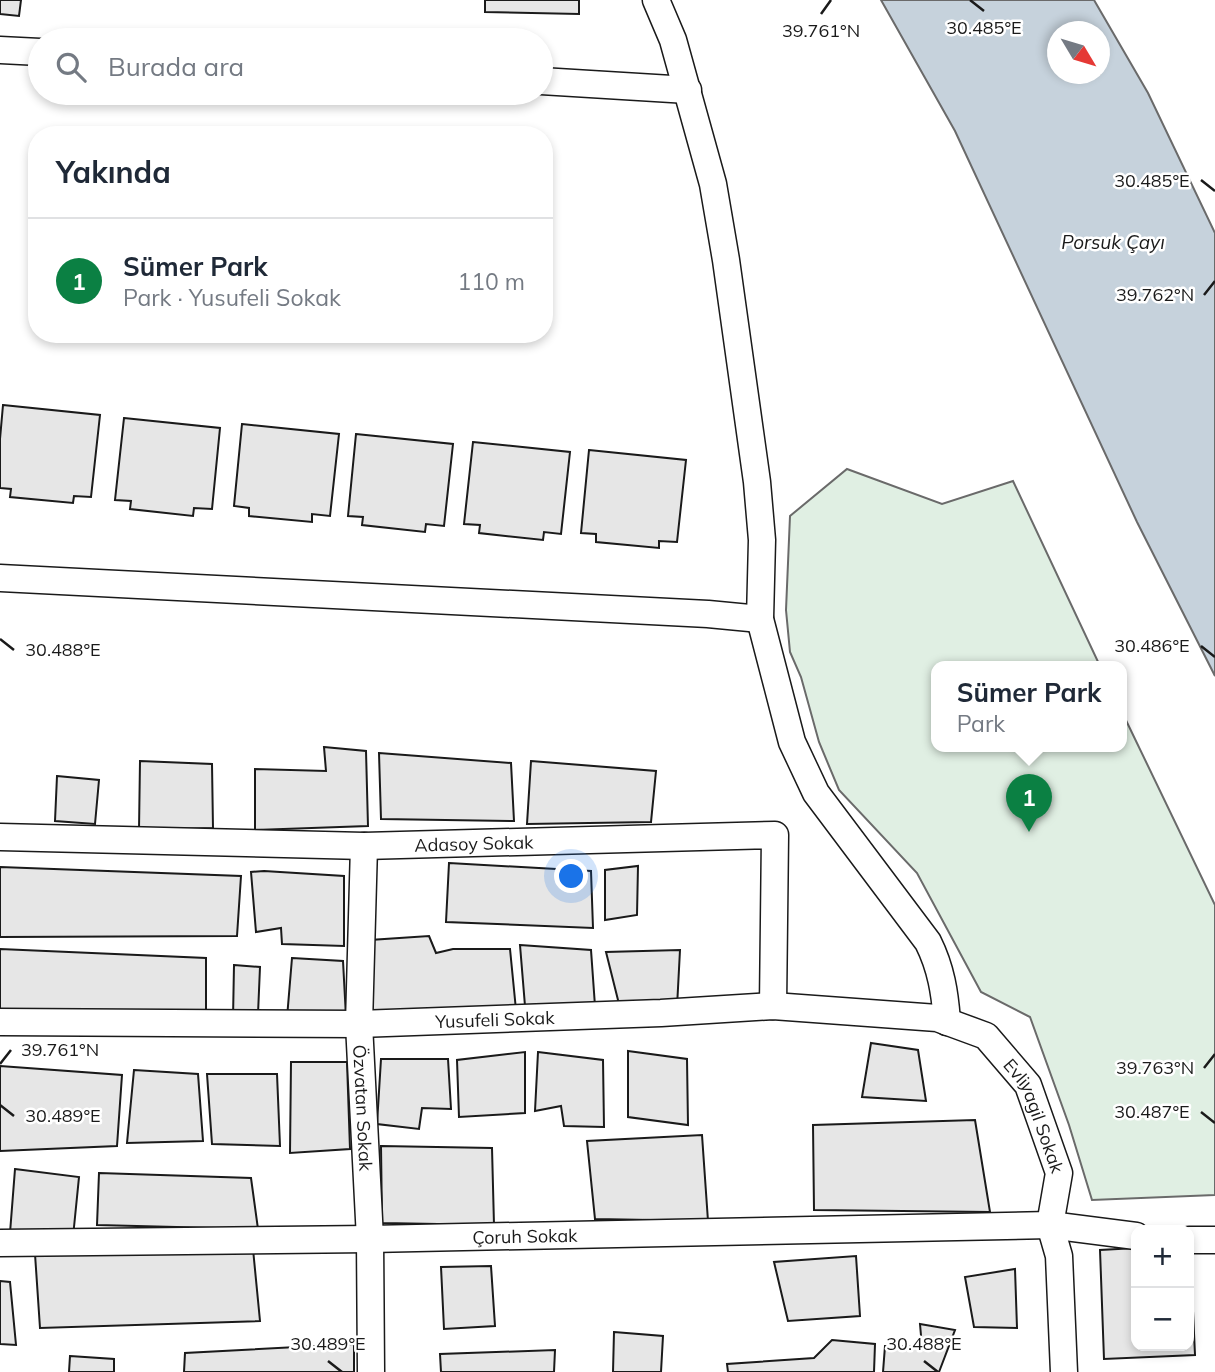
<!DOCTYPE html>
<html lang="tr">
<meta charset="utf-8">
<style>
:root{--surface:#fff;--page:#f2f2f3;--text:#1f2937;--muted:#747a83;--line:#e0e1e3;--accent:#0b8043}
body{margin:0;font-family:Mulish,sans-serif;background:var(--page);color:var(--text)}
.controls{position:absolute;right:21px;bottom:21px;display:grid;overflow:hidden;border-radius:14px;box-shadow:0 4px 10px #0003}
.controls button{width:63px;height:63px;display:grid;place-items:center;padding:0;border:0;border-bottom:2px solid var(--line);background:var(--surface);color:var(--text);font:35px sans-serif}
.compass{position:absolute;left:1047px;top:21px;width:63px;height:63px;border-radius:50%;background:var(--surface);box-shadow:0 4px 10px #0003;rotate:128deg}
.you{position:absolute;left:572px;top:877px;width:24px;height:24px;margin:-18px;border:5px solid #fff;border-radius:50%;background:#1a73e8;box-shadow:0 0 0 10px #1a73e833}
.badge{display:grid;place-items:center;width:46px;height:46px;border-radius:50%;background:var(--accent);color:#fff;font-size:23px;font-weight:700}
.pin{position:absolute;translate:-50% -58px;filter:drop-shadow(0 2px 4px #0008)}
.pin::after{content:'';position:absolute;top:37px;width:24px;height:21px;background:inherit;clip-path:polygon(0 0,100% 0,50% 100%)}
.popup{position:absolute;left:931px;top:661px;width:196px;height:91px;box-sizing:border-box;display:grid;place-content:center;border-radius:14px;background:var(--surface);filter:drop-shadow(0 2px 5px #0005);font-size:23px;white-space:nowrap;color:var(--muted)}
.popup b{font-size:26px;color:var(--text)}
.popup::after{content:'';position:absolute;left:50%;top:100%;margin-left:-14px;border:14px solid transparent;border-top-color:var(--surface)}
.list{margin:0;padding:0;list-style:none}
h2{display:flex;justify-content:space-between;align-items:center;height:91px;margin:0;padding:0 28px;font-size:30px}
h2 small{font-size:23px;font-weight:400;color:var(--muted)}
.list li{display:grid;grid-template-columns:46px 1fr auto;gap:21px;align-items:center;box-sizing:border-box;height:126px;padding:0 28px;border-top:2px solid var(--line)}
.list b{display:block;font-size:26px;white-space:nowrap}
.list p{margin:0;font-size:23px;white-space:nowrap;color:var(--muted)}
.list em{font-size:23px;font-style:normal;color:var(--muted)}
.icon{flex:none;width:38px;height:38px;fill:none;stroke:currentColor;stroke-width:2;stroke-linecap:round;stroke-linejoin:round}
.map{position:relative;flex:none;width:1215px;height:1372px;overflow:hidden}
.search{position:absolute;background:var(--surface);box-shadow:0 4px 10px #0003;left:28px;top:28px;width:525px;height:77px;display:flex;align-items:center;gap:18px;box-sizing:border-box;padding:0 24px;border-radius:38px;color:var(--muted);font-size:26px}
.panel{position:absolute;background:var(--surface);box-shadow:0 4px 10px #0003;left:28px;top:126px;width:525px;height:217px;border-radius:28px}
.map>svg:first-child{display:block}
.green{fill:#e0efe3;stroke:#6a6a6a;stroke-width:2}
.water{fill:#c6d2dc;stroke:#6a6a6a;stroke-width:2;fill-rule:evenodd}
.building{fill:#e6e6e6;stroke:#1a1a1a;stroke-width:2}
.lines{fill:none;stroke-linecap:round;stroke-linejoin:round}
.street-casing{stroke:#1a1a1a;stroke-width:29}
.street{stroke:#fff;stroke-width:26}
.ticks{fill:none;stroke:#1a1a1a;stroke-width:2.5}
.labels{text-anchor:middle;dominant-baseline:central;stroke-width:5;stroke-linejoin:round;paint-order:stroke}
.street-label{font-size:18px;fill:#1a1a1a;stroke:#fff}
.water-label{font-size:19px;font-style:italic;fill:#1a1a1a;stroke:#fff}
.ticks-label{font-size:18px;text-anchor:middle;fill:#1a1a1a;stroke:#fff;stroke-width:5;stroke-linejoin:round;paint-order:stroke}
</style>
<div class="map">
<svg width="1215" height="1372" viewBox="0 0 1215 1372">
<rect width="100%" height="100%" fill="#fff"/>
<path class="green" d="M847,469L942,504L1013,481L1100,666H936V746H1122V712L1215,905V1195L1092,1200L1069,1125L1030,1017L981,992L917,873L839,790L819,742L801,677L790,652L786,610L790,516Z"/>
<path class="water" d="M881,0H1094L1148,93L1215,233V676L1137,522L955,131ZM1058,32H1100V74H1058Z"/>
<path class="building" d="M0,0H21L19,16L0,14Z
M485,0H579V14L485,12Z
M3,405L100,415L91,497L74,496L73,503L10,497L11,489L0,488V439Z
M124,418L220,428L212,509L194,508L193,516L130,509L131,501L115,500Z
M242,424L339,434L330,516L312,514V522L249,516V508L234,506Z
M356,434L453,444L444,526L426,524L425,532L362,525L363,517L348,516Z
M473,442L570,452L561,534L544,532L543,540L479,533L480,525L464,524Z
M589,450L686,460L677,542L659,541V548L596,542V534L581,533Z
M324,747L366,751L368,826L255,830V769L326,771Z
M379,753L511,763L514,821L381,819Z
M140,761L212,764L213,828L139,830Z
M531,761L656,771L651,822L527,824Z
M57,776L99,780L95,824L55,821Z
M449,863L591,871L593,928L446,922Z
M638,866L637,915L605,920V870Z
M0,867L241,876L237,936L0,937Z
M264,871L344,876V946L282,944L281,928L256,932L251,872Z
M429,936L436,953L453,949H510L516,1010L371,1012L370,940Z
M520,945L591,950L595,1006H525Z
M0,949L206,958V1012L0,1019Z
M680,950L677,1007L620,1008L606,952Z
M292,958L343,961L346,1017L287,1018Z
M234,965L260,967L258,1014L233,1019Z
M871,1043L918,1050L926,1101L862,1097Z
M628,1051L687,1059L688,1125L628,1117Z
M525,1052V1113L459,1117L457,1060Z
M538,1052L603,1060L604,1127L564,1126L561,1106L535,1111Z
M381,1059H448L451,1109L422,1108L419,1129L377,1124Z
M291,1062H347L350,1149L290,1153Z
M0,1066L122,1075L117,1146L0,1151Z
M134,1070L198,1074L203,1141L127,1143Z
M207,1074H277L280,1146L212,1144Z
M975,1120L990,1212L814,1210L813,1125Z
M702,1135L708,1221L595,1219L587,1141Z
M381,1146L492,1148L494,1225L382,1223Z
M15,1169L79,1177L73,1237L10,1233Z
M99,1173L251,1178L258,1229L97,1225Z
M1190,1245L1195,1355L1104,1359L1100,1250L1136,1248V1346H1189Z
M253,1249L260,1321L40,1328L35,1254Z
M856,1256L860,1316L788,1321L774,1262Z
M491,1266L495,1326L444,1329L441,1267Z
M1015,1269L1017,1328L974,1327L965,1277Z
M0,1281L10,1282L16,1345L0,1344Z
M920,1324L955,1330L939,1372H883L885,1346L922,1347Z
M614,1332L663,1336L661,1372H613Z
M832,1340L875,1344L874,1372H728L727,1364L814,1358Z
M354,1344V1372H184L185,1353Z
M555,1350L554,1372H441L440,1354Z
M70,1356L114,1359V1372H69Z"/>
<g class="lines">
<g class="street-casing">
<g id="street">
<path d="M656,0L673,40L713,184L726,260L757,482L762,540L760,619L792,742L816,793L928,942C941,968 945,993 947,1022"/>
<path d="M0,50L40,52"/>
<path d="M541,81L688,90"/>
<path d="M0,578L708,614L760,619"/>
<path id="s1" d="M0,837L364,846L775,835L773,1006"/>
<path id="s2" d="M364,846L359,1024L370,1239L371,1372"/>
<path id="s3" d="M0,1022L359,1024L661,1013L773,1006L937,1018L986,1036L1028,1085L1059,1173L1050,1225L1059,1256L1064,1372"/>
<path d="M1189,1240H1215"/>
<path id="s4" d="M0,1243L370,1239L1050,1225L1136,1236"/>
</g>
</g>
<use href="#street" class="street"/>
</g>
<path class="ticks" d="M970,0L984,11M821,14L831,0M1201,180L1215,191M1204,295L1215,281M0,639L14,650M1201,646L1215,657M0,1064L11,1050M1204,1068L1215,1054M0,1105L14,1116M1201,1112L1215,1123M328,1361L342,1372M924,1361L938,1372"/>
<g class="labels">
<g class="street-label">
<text stroke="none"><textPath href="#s1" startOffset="474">Adasoy Sokak</textPath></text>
<text stroke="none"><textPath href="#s3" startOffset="495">Yusufeli Sokak</textPath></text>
<text stroke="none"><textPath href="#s2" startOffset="262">Özvatan Sokak</textPath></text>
<text stroke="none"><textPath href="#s3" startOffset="1085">Evliyagil Sokak</textPath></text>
<text stroke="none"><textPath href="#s4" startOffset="525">Çoruh Sokak</textPath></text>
</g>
<g class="water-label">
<text x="1113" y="242">Porsuk Çayı</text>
</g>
</g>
<g class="ticks-label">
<text x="984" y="34">30.485°E</text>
<text x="821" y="37">39.761°N</text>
<text x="1152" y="187">30.485°E</text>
<text x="1155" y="301">39.762°N</text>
<text x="1152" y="652">30.486°E</text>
<text x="63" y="656">30.488°E</text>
<text x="60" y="1056">39.761°N</text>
<text x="1155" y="1074">39.763°N</text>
<text x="1152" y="1118">30.487°E</text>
<text x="63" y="1122">30.489°E</text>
<text x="328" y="1350">30.489°E</text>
<text x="924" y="1350">30.488°E</text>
</g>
</svg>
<div class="controls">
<button>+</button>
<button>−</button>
</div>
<svg class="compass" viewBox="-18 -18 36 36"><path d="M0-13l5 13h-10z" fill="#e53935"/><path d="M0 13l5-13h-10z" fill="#747a83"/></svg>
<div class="you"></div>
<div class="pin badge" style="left:1029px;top:832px">1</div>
<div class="popup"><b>Sümer Park</b>Park</div>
<div class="search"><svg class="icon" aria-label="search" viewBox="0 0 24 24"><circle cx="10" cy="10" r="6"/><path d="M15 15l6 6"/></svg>Burada ara</div>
<section class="panel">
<h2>Yakında<small></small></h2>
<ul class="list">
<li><span class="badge">1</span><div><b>Sümer Park</b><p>Park · Yusufeli Sokak</p></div><em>110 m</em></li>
</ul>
</section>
</div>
